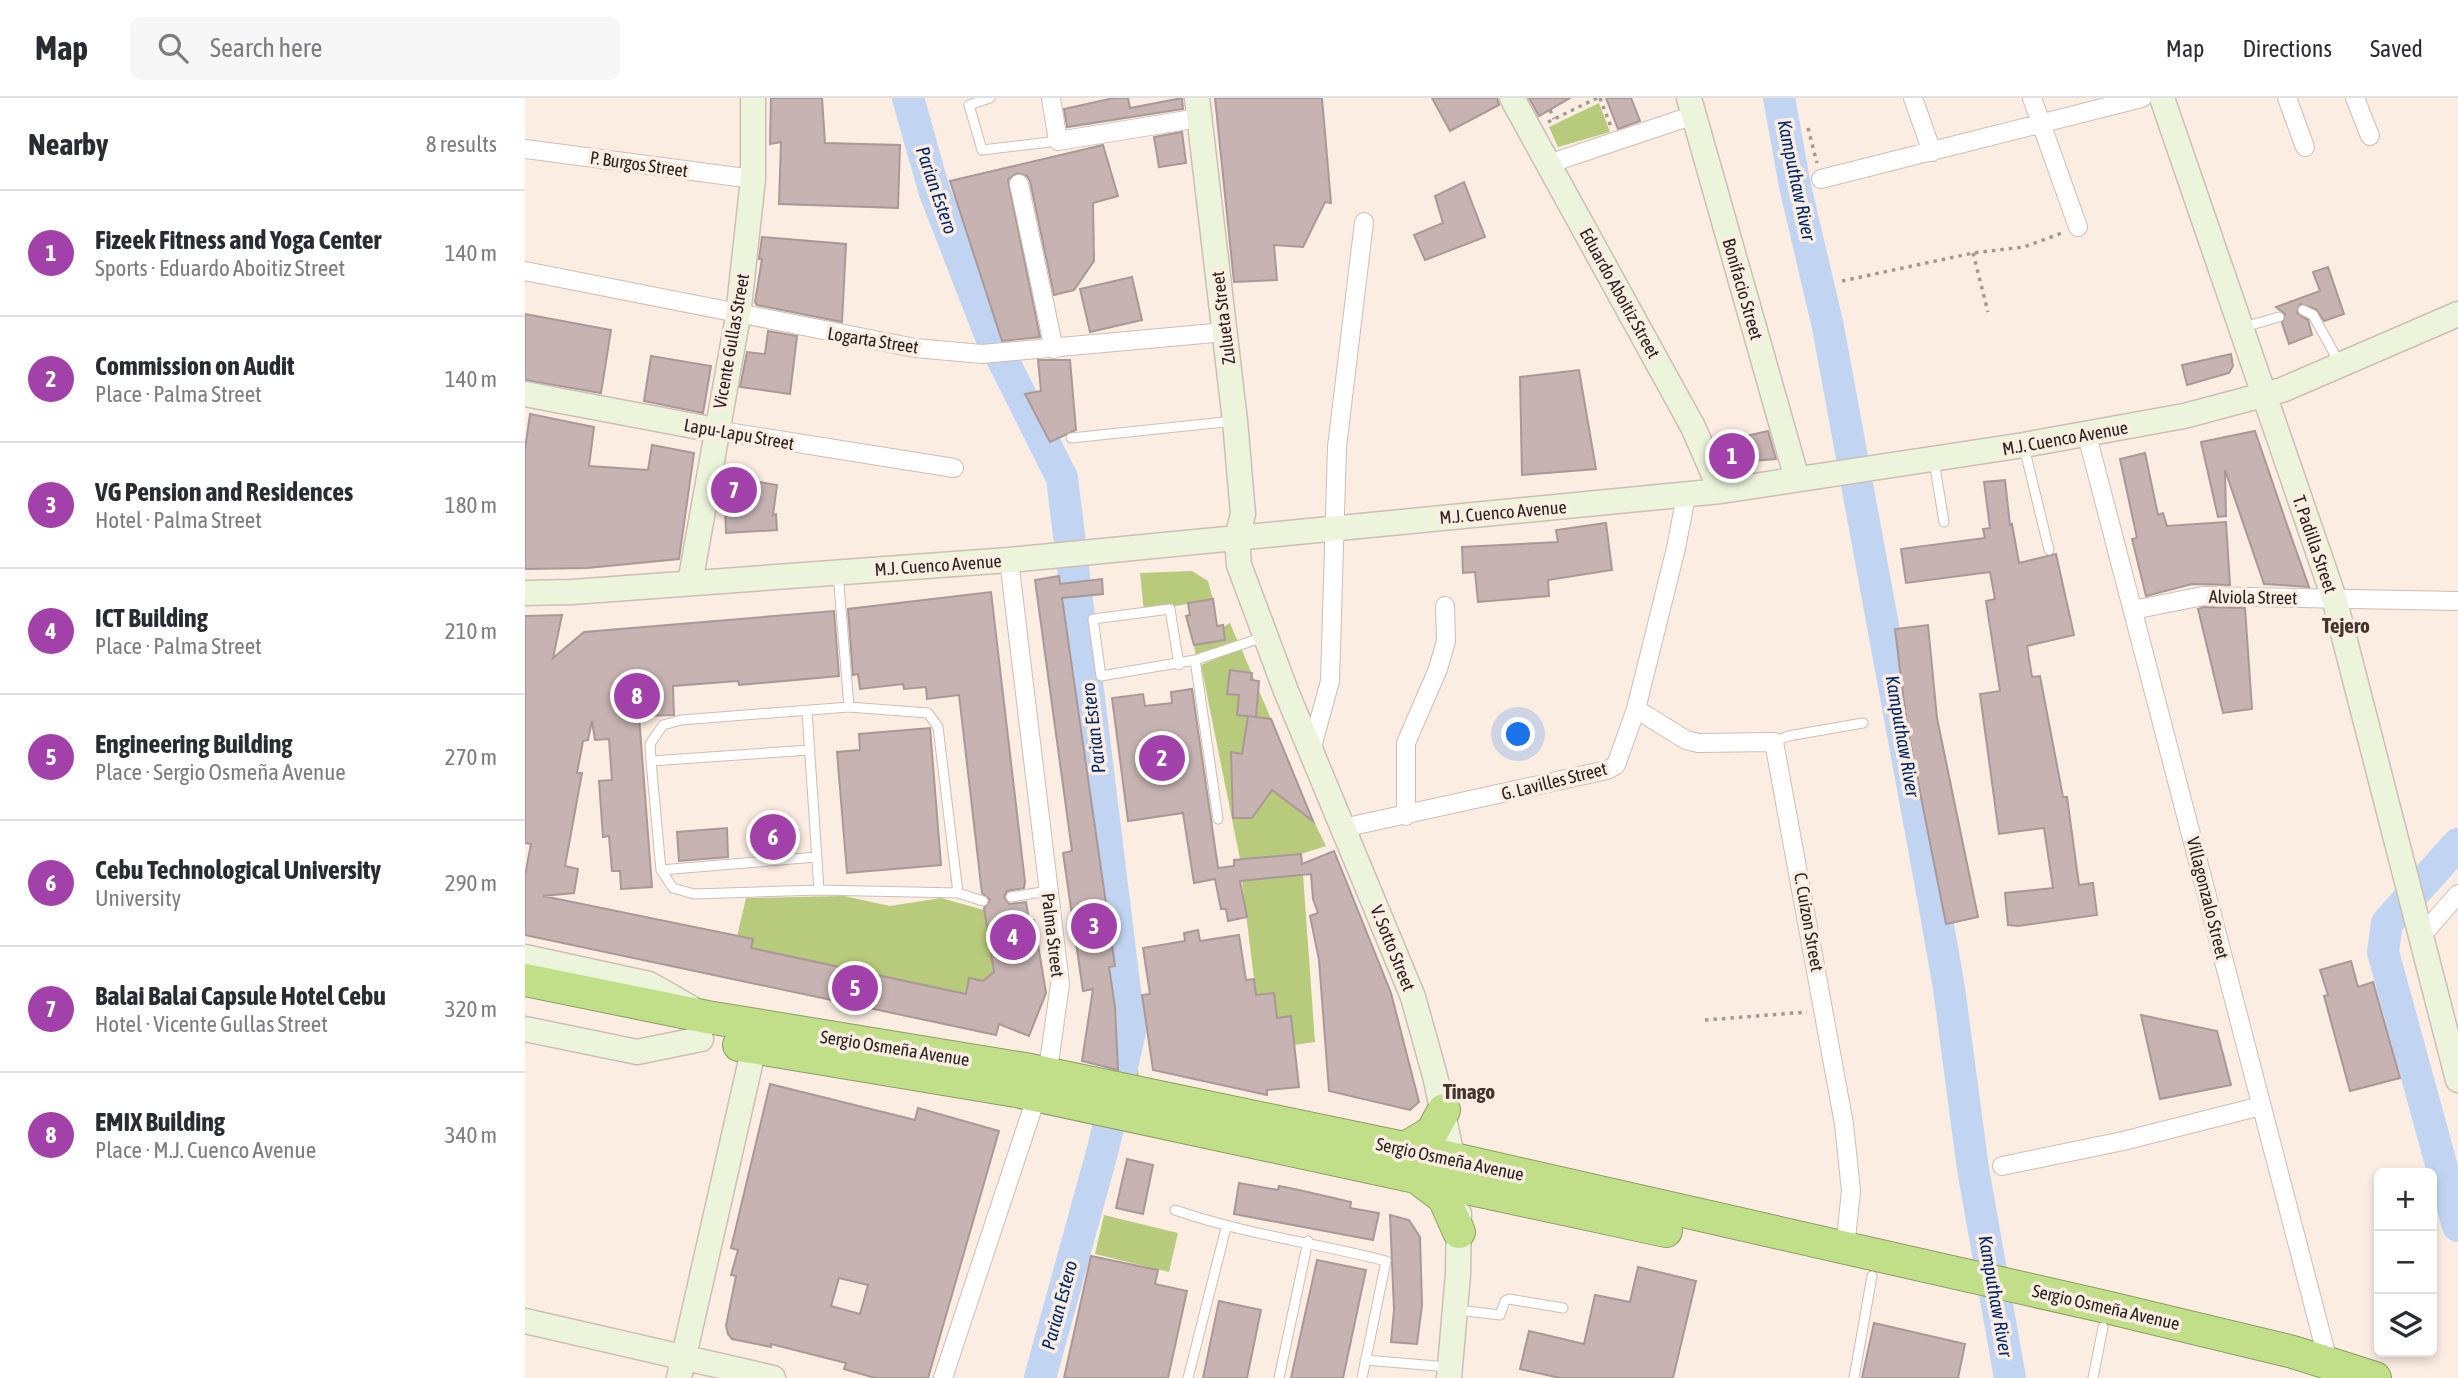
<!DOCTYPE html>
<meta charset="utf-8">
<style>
:root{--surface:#fff;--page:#f7f7f7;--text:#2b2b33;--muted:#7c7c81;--line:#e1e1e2;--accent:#a141a9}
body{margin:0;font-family:"Asap Condensed",sans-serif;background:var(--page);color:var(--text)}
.controls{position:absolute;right:21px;bottom:21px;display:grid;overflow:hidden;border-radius:10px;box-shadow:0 4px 10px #0003}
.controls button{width:63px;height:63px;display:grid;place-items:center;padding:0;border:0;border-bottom:2px solid var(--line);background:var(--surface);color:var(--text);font:35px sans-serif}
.you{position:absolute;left:994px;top:637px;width:24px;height:24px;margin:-18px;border:5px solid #fff;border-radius:50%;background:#1a73e8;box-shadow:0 0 0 10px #1a73e833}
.badge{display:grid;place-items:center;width:46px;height:46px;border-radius:50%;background:var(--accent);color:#fff;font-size:23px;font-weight:700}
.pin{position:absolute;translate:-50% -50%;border:4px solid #fff;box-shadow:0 2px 7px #0006}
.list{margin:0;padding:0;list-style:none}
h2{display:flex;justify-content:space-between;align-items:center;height:91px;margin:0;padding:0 28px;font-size:30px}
h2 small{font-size:23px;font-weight:400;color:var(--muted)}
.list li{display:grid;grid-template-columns:46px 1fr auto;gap:21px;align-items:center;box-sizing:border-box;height:126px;padding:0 28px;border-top:2px solid var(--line)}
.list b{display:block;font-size:26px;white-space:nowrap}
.list p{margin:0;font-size:23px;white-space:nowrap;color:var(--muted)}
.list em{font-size:23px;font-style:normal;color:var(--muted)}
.icon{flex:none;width:38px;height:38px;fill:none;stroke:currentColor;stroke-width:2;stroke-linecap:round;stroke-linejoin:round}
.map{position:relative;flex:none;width:1933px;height:1280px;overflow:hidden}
header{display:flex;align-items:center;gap:42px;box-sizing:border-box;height:98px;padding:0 35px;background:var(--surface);border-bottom:2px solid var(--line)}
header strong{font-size:33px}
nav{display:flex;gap:38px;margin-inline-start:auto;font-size:24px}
.search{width:490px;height:63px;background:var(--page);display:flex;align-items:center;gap:18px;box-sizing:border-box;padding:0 24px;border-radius:10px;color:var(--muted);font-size:26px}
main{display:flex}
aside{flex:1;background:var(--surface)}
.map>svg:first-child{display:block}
.green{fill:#b8ca7b}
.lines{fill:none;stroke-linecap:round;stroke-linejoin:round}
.river{stroke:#c1d5f3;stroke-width:32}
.building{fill:#c6b3b2;stroke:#aa9897;stroke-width:2;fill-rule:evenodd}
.lane-casing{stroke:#cdbeb5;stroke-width:11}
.street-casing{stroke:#cdbeb5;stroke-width:20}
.secondary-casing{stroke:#cdbeb5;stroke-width:27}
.highway-casing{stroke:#8b9d63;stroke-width:34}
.path{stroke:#a49992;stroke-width:3.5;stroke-dasharray:3.5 5;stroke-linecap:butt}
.lane{stroke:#fff;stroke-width:9}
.street{stroke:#fff;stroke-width:18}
.secondary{stroke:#ecf5db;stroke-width:24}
.highway{stroke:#c1de88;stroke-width:32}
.labels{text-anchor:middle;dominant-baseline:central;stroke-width:7;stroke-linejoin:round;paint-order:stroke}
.street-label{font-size:18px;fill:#28231f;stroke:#fcede3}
.water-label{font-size:19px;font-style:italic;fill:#002968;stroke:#fcede3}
.quarter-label{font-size:21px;font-weight:bold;fill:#41352e;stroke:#fcede3}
</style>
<header>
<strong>Map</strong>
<div class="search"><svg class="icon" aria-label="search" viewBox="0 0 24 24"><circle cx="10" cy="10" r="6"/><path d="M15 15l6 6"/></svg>Search here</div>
<nav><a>Map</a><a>Directions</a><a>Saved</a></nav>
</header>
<main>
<aside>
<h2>Nearby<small>8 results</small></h2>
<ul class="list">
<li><span class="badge">1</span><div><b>Fizeek Fitness and Yoga Center</b><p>Sports · Eduardo Aboitiz Street</p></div><em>140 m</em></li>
<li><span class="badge">2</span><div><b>Commission on Audit</b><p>Place · Palma Street</p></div><em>140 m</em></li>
<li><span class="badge">3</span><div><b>VG Pension and Residences</b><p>Hotel · Palma Street</p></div><em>180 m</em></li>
<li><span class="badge">4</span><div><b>ICT Building</b><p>Place · Palma Street</p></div><em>210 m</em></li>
<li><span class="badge">5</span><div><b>Engineering Building</b><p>Place · Sergio Osmeña Avenue</p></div><em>270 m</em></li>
<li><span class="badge">6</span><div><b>Cebu Technological University</b><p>University</p></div><em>290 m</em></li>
<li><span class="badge">7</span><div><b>Balai Balai Capsule Hotel Cebu</b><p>Hotel · Vicente Gullas Street</p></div><em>320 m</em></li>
<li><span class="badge">8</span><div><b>EMIX Building</b><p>Place · M.J. Cuenco Avenue</p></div><em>340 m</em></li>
</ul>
</aside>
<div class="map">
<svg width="1933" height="1280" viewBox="0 0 1933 1280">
<rect width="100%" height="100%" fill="#fcede3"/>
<path class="green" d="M1074,5L1085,34L1033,49L1024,29Z
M667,473L683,483L688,501L619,514L615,475Z
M534,478H553L554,484L614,981L594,973L590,909L584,869L590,868Z
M705,525L713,544L671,559L669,547L700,542L698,529Z
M716,550L746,621L723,618L717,656L706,654L708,719L727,720L747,692L776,713L783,711L801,748L776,756L715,761L676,567Z
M778,777L790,944L769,947L766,919L751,920L749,895L731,897L717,783Z
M319,798L365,808L416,800L459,812L470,879L466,876L441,896L226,850L212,838L221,800Z
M579,1117L653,1135L644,1174L570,1156Z"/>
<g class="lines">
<path class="river" d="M383,0L409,92L464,234L537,380L605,934L578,1051L515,1280
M1254,0L1270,88L1303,229L1408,799L1424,890L1448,1071L1485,1280
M1933,746L1862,825L1858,854L1933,1128"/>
</g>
<path class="building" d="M246,0H297L300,45L375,47L373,110L254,106L256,44L245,46Z
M589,0H603L605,10L657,0L658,11L542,29L539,11Z
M690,0H797L806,105L800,104L778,149L749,147L752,182L709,184Z
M907,0H972L974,7L925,33Z
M1004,0H1045L1014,18Z
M1081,0H1106L1115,23L1093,31Z
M657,34L661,65L634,69L629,39Z
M578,47L593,98L568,105L569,163L549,192L529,197L505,83L502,78L492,75L483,82L515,239L477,243L425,83Z
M939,84L960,139L900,162L889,137L918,125L910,98Z
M237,139L321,146L317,224L232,207L230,204L237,161H234Z
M1803,169L1819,216L1799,223L1791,211L1775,206L1772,215L1783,222L1787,237L1764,246L1757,225L1760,216L1751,209L1795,193L1788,174Z
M607,179L617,222L565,234L555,191Z
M0,216L86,232L76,295L0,282Z
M243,233L272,238L265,296L215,289L222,254L240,256Z
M1706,256L1708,268L1704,275L1662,287L1657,267Z
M126,258L186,268L178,315L119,303Z
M513,262H545L551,332L525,344L500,296L516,293Z
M1054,272L1071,371L997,377L995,279Z
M5,316L69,329L64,368L123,372L127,347L169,355L154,461L62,470L0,471V351Z
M1243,333L1251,361L1200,365L1191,345Z
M1730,333L1761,424L1784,489L1739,486L1700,372L1701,418L1693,419L1676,344Z
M1620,355L1633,417L1638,415L1642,428L1701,424L1705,487L1667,486L1621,498L1607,441L1612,440L1595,361Z
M199,378L252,387L248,417L251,416L252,432L201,435L200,409L194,408Z
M1480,382L1485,427L1487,426L1494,465L1531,456L1549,537L1502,548L1507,579L1515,578L1538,699H1542L1554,787L1568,785L1572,817L1493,828L1483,827L1480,795L1528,790L1519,730L1474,736L1455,596L1475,593L1461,503L1470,501L1465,474L1381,485L1376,451L1460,440L1458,431L1465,430L1459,384Z
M1081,425L1087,472L1023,482L1024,498L953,504L950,474L938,475L937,449L1033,444L1031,432Z
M534,478L535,486L577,481L578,496L537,500L590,868L584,869L590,909L593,972L557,963L568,891L558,893L538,755L547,753L510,482Z
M466,494L500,784L499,790L482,793L479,799L484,806L501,804L504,822H509L521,895L504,938L474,926L471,937L0,837V777L6,746L0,745V518L37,517L28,560L59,534L309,513L314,578L214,587L213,583L148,588L149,617L114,618L127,789L96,791L95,773H87L84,738L78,739L74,683L87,682L84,641L70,642L67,623L63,642L58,643L52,675H57L40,768L53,771L49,795L18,798L228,841L226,850L441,896L444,880L458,883L469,874L459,810L465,802L457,795L434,597L402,601L401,589L379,591L378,586L335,591L333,576L328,577L323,511Z
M688,501L692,528L698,527L700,542L669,547L661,518L665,517L663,505Z
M1679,509L1720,510L1727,611L1698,615L1673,511Z
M1403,527L1412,620L1453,819L1421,826L1382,628L1370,531Z
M705,572L727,575L726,582L734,583L731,619L712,617L714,597L702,596Z
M667,591L693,770L709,768V762L776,756L777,766L809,753L866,895L894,1004L885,1012L804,993L794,862L785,818L793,815L788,801L786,776L715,783L722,819L703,823L701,811H696L690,781L669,785L658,715L603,723L587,600L618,596L620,608L647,605L646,594Z
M723,618L746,621L788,723L747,692L727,720H708L706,654L717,656Z
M405,630L416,767L322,775L312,654L335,652L334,636Z
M202,730L203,759L154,763L152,734Z
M673,832L675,843L714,837L721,882L729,881L731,897L749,895L752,920L766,918L774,989L742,992V997L628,972L617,897L625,896L618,850L660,843L659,835Z
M1826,863L1833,889L1848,884L1875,980L1825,993L1799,898L1803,897L1795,872Z
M1616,917L1692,933L1706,987L1635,1001Z
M245,986L390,1022L393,1010L474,1033L403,1280H350L319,1271L321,1265L246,1246V1249L207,1241L203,1236L201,1228L211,1178L206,1177L213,1152L206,1150ZM314,1180L343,1187L335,1216L306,1208Z
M602,1061L628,1067L618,1116L591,1110Z
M714,1085L753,1092L754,1088L774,1092L826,1104L825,1110L854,1115L848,1142L709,1116Z
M865,1117L884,1122L895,1139L897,1207L892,1246L866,1244L869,1212Z
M566,1158L633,1172L630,1186L662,1193L643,1280H539Z
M792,1162L841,1172L818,1280H766Z
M1113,1169L1171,1183L1148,1280H1035L995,1271L1004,1233L1059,1246L1070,1197L1105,1204Z
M694,1203L736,1212L722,1280H678Z
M1349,1225L1440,1246L1433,1280H1337Z"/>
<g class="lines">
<g class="lane-casing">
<path id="lane" d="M465,0L444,7L457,52L533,43
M1778,212L1788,217L1815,266
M1719,229L1754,219
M546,340L709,323
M1499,349L1524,452
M1409,363L1419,424
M313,475L324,609
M654,567L645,511L568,521L576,578L670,562
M282,613L294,792
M1249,644L1263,638L1338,625
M126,663L285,652
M693,721L670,562L739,539
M136,772L291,759
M433,795L413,629L403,615L324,609L156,622L138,627L125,646L126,663L136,772L148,790L169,796L294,792L433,795L458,803
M486,799L523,793
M650,1112C719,1136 791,1145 861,1163L837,1280
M933,1212L975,1217L980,1203L984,1201L1038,1210
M840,1262L924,1269
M663,1280L701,1130
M754,1280L783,1143
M1329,1280L1347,1178
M1568,1280L1578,1229"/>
</g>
<g class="street-casing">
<path id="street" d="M526,0L533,43L674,20
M1388,0L1407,54
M1507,0L1553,129
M1762,0L1780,49
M1830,0L1845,38
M0,51L228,81
M1023,66L1169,17
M1296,81L1617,0
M494,86L529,251
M0,173L390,250L457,256L700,234
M190,332L429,370
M1562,337L1803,1263
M1608,512L1678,498L1933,503
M1111,611L1161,642L1173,645L1249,644L1319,1026L1326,1093L1320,1150
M787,649L805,583L812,349L839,124
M881,718V645L913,571L921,543L920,508
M818,730L1082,672L1091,667L1111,611L1151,450L1161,398
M1897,837L1933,796
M1477,1068L1598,1043L1736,1008
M418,1280L525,958L535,886L484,462"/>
</g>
<g class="secondary-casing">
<path id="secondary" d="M672,0L710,323L718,416L712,440L714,467L761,593L888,899L910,978L931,1077
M987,0L1168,329L1196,393
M1164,0L1272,381
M1637,0L1809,500L1933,982
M0,296L190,332
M165,485L213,218L228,81V0
M0,495L47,494L484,462L1196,393L1499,347L1659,318L1757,292L1933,216
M0,859L124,886L166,910
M0,931L112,954L176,941
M0,1223L248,1280
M154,1280L229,949
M924,1280L933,1176L934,1116"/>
</g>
<g class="highway-casing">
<path id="highway" d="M0,882L182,919L500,971L898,1054L1581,1209L1768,1254L1850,1280
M214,947L491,993L1141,1133
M879,1051L907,1034L919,1012
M894,1081L919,1100L934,1134"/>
</g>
<path class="path" d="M1075,0L1086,29
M1025,12L1029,21
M1023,24L1072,0
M1283,30L1292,65
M1448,155L1463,214
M1317,183L1448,155L1499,149L1537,135
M1180,922L1282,914"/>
<use href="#lane" class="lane"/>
<use href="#street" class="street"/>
<use href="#secondary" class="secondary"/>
<use href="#highway" class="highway"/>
</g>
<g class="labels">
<g class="street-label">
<text transform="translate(114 66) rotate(8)">P. Burgos Street</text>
<text transform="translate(1218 191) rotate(74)">Bonifacio Street</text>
<text transform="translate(1095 195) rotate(61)">Eduardo Aboitiz Street</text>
<text transform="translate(698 220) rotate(-97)">Zulueta Street</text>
<text transform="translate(348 242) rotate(9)">Logarta Street</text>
<text transform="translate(206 243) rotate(-80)">Vicente Gullas Street</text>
<text transform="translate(214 336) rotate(10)">Lapu-Lapu Street</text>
<text transform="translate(1540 340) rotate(-10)">M.J. Cuenco Avenue</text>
<text transform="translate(978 414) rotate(-5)">M.J. Cuenco Avenue</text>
<text transform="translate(1790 446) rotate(71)">T. Padilla Street</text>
<text transform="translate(413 467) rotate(-4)">M.J. Cuenco Avenue</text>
<text transform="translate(1728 499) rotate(1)">Alviola Street</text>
<text transform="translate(1029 683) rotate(-14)">G. Lavilles Street</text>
<text transform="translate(1683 800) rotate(76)">Villagonzalo Street</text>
<text transform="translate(1284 824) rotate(80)">C. Cuizon Street</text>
<text transform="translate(528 837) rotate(83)">Palma Street</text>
<text transform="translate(868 850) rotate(68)">V. Sotto Street</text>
<text transform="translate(370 950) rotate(9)">Sergio Osmeña Avenue</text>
<text transform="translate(925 1061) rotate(12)">Sergio Osmeña Avenue</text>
<text transform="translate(1581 1209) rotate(13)">Sergio Osmeña Avenue</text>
</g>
<g class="water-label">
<text transform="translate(1272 82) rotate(78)">Kamputhaw River</text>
<text transform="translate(412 92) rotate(71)">Parian Estero</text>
<text transform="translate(568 630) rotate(-97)">Parian Estero</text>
<text transform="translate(1378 638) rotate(80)">Kamputhaw River</text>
<text transform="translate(1471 1198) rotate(80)">Kamputhaw River</text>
<text transform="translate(534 1207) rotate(-75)">Parian Estero</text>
</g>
<g class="quarter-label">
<text x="1821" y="527">Tejero</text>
<text x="944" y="993">Tinago</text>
</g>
</g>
</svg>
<div class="controls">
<button>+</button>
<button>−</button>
<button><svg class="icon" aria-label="layers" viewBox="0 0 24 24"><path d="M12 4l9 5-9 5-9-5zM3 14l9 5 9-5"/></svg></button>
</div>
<div class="you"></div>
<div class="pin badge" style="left:1207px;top:358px">1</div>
<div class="pin badge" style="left:637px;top:660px">2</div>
<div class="pin badge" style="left:569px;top:828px">3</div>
<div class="pin badge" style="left:488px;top:839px">4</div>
<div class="pin badge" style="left:330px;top:890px">5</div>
<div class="pin badge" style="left:248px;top:739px">6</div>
<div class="pin badge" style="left:209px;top:392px">7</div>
<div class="pin badge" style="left:112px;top:598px">8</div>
</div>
</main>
